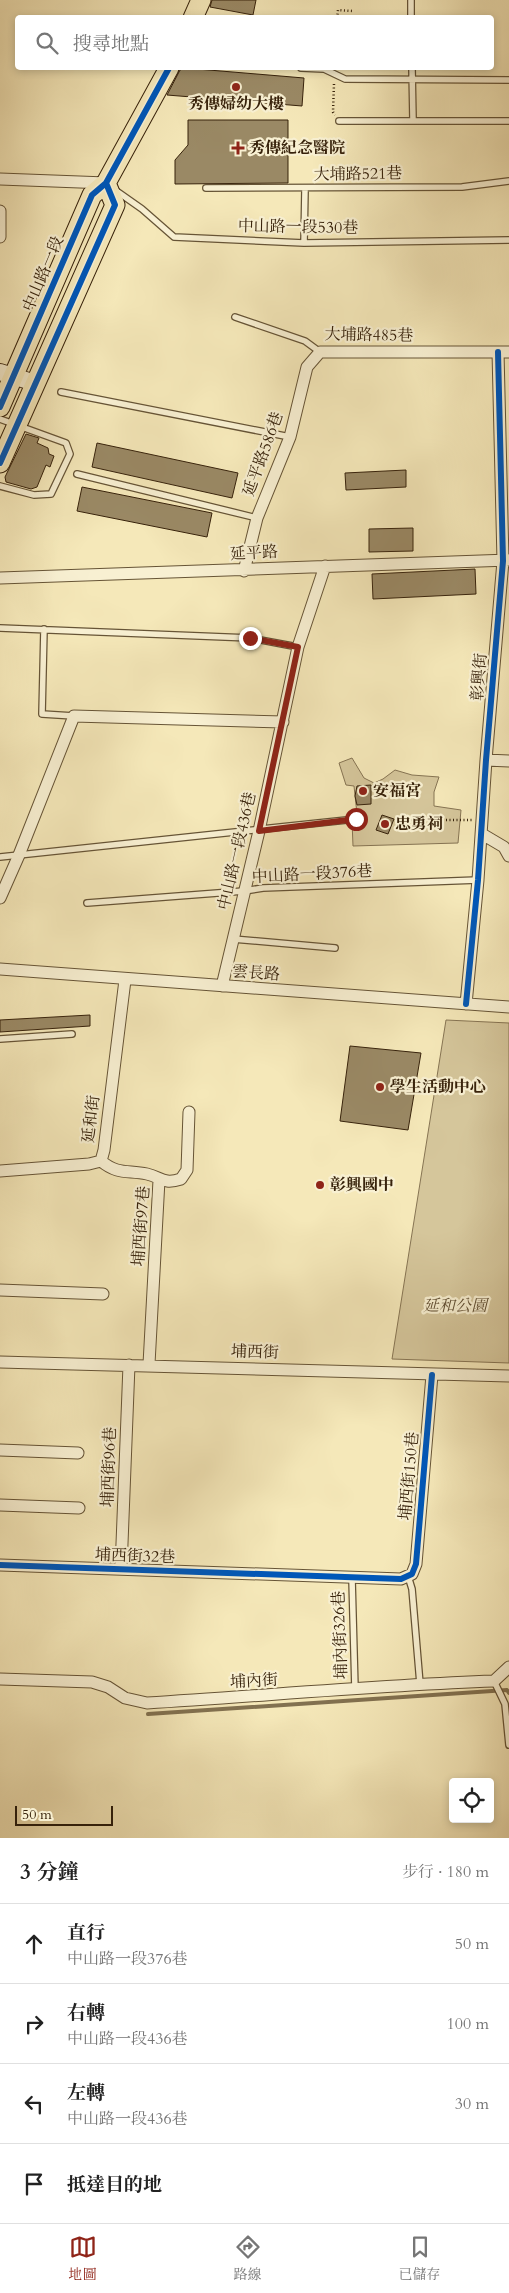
<!DOCTYPE html>
<html lang="zh-TW">
<meta charset="utf-8">
<style>
:root{--surface:#fff;--page:#f2f2f2;--text:#222;--muted:#767676;--line:#e0e0e0;--accent:#8f2418}
body{margin:0;font-family:Cardo,"Noto Serif TC",serif;background:var(--page);color:var(--text)}
.controls{position:absolute;right:15px;bottom:15px;display:grid;overflow:hidden;border-radius:5px;box-shadow:0 2px 8px #0003}
.controls button{width:45px;height:45px;display:grid;place-items:center;padding:0;border:0;border-bottom:1px solid var(--line);background:var(--surface);color:var(--text);font:25px sans-serif}
.scale{position:absolute;left:15px;bottom:12px;width:98px;box-sizing:border-box;padding-left:5px;border:2px solid #37220b;border-top:0;font-size:14px;line-height:18px;white-space:nowrap;color:#37220b;-webkit-text-stroke:4px #f8f0d2;paint-order:stroke}
.stop{position:absolute;width:15px;height:15px;margin:-11px;border:4px solid #8f2418;border-radius:50%;background:#fff}
.stop.end{background:#8f2418;border-color:#fff;box-shadow:0 1px 5px #0008}
.list{margin:0;padding:0;list-style:none}
h2{display:flex;justify-content:space-between;align-items:center;height:65px;margin:0;padding:0 20px;font-size:21px}
h2 small{font-size:16px;font-weight:400;color:var(--muted)}
.list li{display:grid;grid-template-columns:32px 1fr auto;gap:15px;align-items:center;box-sizing:border-box;height:80px;padding:0 20px;border-top:1px solid var(--line)}
.list b{display:block;font-size:19px;white-space:nowrap}
.list p{margin:0;font-size:16px;white-space:nowrap;color:var(--muted)}
.list em{font-size:16px;font-style:normal;color:var(--muted)}
.icon{flex:none;width:28px;height:28px;fill:none;stroke:currentColor;stroke-width:2;stroke-linecap:round;stroke-linejoin:round}
.map{position:relative;flex:none;width:509px;height:1838px;overflow:hidden}
.search{position:absolute;background:var(--surface);box-shadow:0 2px 8px #0003;left:15px;right:15px;top:15px;height:55px;display:flex;align-items:center;gap:12px;box-sizing:border-box;padding:0 18px;border-radius:5px;color:var(--muted);font-size:19px}
.sheet{height:385px;background:var(--surface)}
nav{display:flex;justify-content:space-around;align-items:center;box-sizing:border-box;height:70px;border-top:1px solid var(--line);background:var(--surface);font-size:14px;color:var(--muted)}
nav a{display:grid;justify-items:center;gap:2px}
nav .on{color:var(--accent)}
.map>svg:first-child{display:block}
.green{fill:#d5c69b;stroke:#867453}
.lines{fill:none;stroke-linecap:round;stroke-linejoin:round}
.stream{stroke:#827150;stroke-width:4}
.building{fill:#9a8965;stroke:#37220b}
.lane-casing{stroke:#665436;stroke-width:8}
.street-casing{stroke:#665436;stroke-width:13}
.secondary-casing{stroke:#37220b;stroke-width:18}
.primary-casing{stroke:#37220b;stroke-width:21}
.path{stroke:#37220b;stroke-width:2.5;stroke-dasharray:1 2.5;stroke-linecap:butt}
.lane{stroke:#f8f0d2;stroke-width:5.5}
.street{stroke:#f8f0d2;stroke-width:11}
.secondary{stroke:#f8f0d2;stroke-width:16}
.primary{stroke:#f5e8b9;stroke-width:19}
.cycleway-casing{stroke:#f8f0d2;stroke-width:9}
.cycleway{stroke:#0057b8;stroke-width:6}
.route{stroke:#8f2418;stroke-width:6}
.poi-dot{fill:#8f2418;stroke:#f8f0d2;stroke-width:2}
.labels{text-anchor:middle;dominant-baseline:central;stroke-width:4.5;stroke-linejoin:round;paint-order:stroke}
.poi-label{font-size:16px;font-weight:bold;fill:#37220b;stroke:#f8f0d2;text-anchor:start}
.street-label{font-size:16px;fill:#37220b;stroke:#f8f0d2}
.park-label{font-size:16px;font-style:italic;fill:#5e4b2f;stroke:#f8f0d2}
</style>
<div class="map">
<svg width="509" height="1838" viewBox="0 0 509 1838">
<rect width="100%" height="100%" fill="#f5e8b9"/>
<filter id="stains"><feTurbulence type="fractalNoise" baseFrequency=".004" numOctaves="4"/><feColorMatrix values="0 0 0 0 .2 0 0 0 0 .09 0 0 0 0 .02 0 0 0 .5 -.17"/></filter>
<radialGradient id="worn" r=".72"><stop offset=".6" stop-color="#630" stop-opacity="0"/><stop offset="1" stop-color="#630" stop-opacity=".3"/></radialGradient>
<path class="green" d="M352,758L364,778L374,783L383,779L395,770L412,775L439,777L434,792V806L461,810L458,843L353,846L352,821L357,814L354,786L346,785L339,763Z
M446,1020L509,1023V1363L392,1359Z"/>
<g class="lines">
<path class="stream" d="M148,1714L507,1690L509,1693"/>
</g>
<path class="building" d="M212,0H256L253,15L210,7Z
M185,68L304,78L302,106L167,95L180,70Z
M188,120H288V183L175,184V160L188,145Z
M26,434L39,438L37,443L48,448L49,454L54,456L50,467L46,465L37,487L31,489L6,482L5,477Z
M97,443L238,473L232,498L92,467Z
M406,470V487L346,490L345,473Z
M82,487L212,513L207,537L77,511Z
M413,528V551L369,552V529Z
M475,569L476,594L373,599L372,574Z
M371,785V804L357,805L355,796L357,786Z
M382,815L394,819L388,834L376,830Z
M90,1015V1026L0,1032V1020Z
M350,1046L421,1053L408,1130L340,1121Z"/>
<g class="lines">
<g class="lane-casing">
<path id="lane" d="M411,0V18
M301,68L324,69L345,79L509,80
M412,68L413,120
M339,121H509
M206,188L462,187L509,181
M115,190L142,209L174,237L304,243L509,240
M304,243L305,189
M235,317L305,341L320,352
M61,392L290,437
M0,419L66,443L70,454L51,494L34,495L0,486
M77,474L257,518
M0,628L250,638L298,647
M44,629L42,714L74,716
M0,857L356,819
M87,903L244,891L263,888L478,880
M233,939L335,948
M0,1039L72,1034
M408,1576L412,1589L420,1684
M352,1579L355,1689
M494,1681L505,1704L509,1745"/>
</g>
<g class="street-casing">
<path id="street" d="M0,179L106,183
M0,211V237
M244,571L257,518L290,437L307,367L320,352H509
M0,578L509,560
M486,760L509,761
M482,834L504,847L509,856
M0,898L19,855L74,716L283,722
M0,969L509,1007
M222,986L259,831L298,647L325,566
M466,1004L478,880L486,760L503,561L498,352
M101,1161C118,1175 127,1170 147,1174C161,1177 163,1185 181,1179L187,1170L189,1112
M0,1171L89,1164L101,1161L104,1150L125,980
M0,1290L103,1294
M0,1362L509,1376
M149,1364L159,1180
M0,1450L78,1453
M0,1505L79,1508
M0,1565L401,1579L412,1574L416,1564L432,1375
M121,1569L129,1365
M0,1679L92,1682L108,1687L125,1698L147,1703C262,1696 378,1685 494,1681L509,1667"/>
</g>
<g class="secondary-casing">
<path id="secondary" d="M0,372L35,383"/>
</g>
<g class="primary-casing">
<path id="primary" d="M193,18L201,0
M0,407L92,195L106,183L169,68
M0,463L115,205L106,183"/>
</g>
<path class="path" d="M337,18L338,10L353,11
M334,84L333,112L335,115
M411,820H472"/>
<use href="#lane" class="lane"/>
<use href="#street" class="street"/>
<use href="#secondary" class="secondary"/>
<use href="#primary" class="primary"/>
<g class="cycleway-casing">
<path id="cycleway" d="M0,407L92,195L106,183L169,68
M0,463L115,205L106,183
M466,1004L478,880L486,760L503,561L498,352
M0,1565L401,1579L412,1574L416,1564L432,1375"/>
</g>
<use href="#cycleway" class="cycleway"/>
</g>
<g class="lines">
<path class="route" d="M250,638L298,647L259,831L356,819"/>
</g>
<g class="poi-dot">
<circle cx="236" cy="87" r="5"/>
<path d="M235.5 140.5h5v5h5v5h-5v5h-5v-5h-5v-5h5z"/>
<circle cx="363" cy="791" r="5"/>
<circle cx="385" cy="824" r="5"/>
<circle cx="380" cy="1087" r="5"/>
<circle cx="320" cy="1185" r="5"/>
</g>
<g class="labels">
<g class="poi-label">
<text x="236" y="104" text-anchor="middle">秀傳婦幼大樓</text>
<text x="249" y="148">秀傳紀念醫院</text>
<text x="373" y="791">安福宮</text>
<text x="395" y="824">忠勇祠</text>
<text x="390" y="1087">學生活動中心</text>
<text x="330" y="1185">彰興國中</text>
</g>
<g class="street-label">
<text transform="translate(358 174) rotate(-1)">大埔路521巷</text>
<text transform="translate(298 227) rotate(1)">中山路一段530巷</text>
<text transform="translate(43 274) rotate(-67)">中山路一段</text>
<text transform="translate(369 335) rotate(1)">大埔路485巷</text>
<text transform="translate(263 454) rotate(-70)">延平路586巷</text>
<text transform="translate(254 553) rotate(-3)">延平路</text>
<text transform="translate(479 677) rotate(-85)">彰興街</text>
<text transform="translate(237 851) rotate(-77)">中山路一段436巷</text>
<text transform="translate(312 874) rotate(-3)">中山路一段376巷</text>
<text transform="translate(256 973) rotate(4)">雲長路</text>
<text transform="translate(91 1119) rotate(-83)">延和街</text>
<text transform="translate(141 1226) rotate(-86)">埔西街97巷</text>
<text transform="translate(255 1352) rotate(2)">埔西街</text>
<text transform="translate(109 1467) rotate(-88)">埔西街96巷</text>
<text transform="translate(409 1476) rotate(-85)">埔西街150巷</text>
<text transform="translate(135 1556) rotate(2)">埔西街32巷</text>
<text transform="translate(340 1635) rotate(-92)">埔內街326巷</text>
<text transform="translate(254 1681) rotate(-3)">埔內街</text>
</g>
<g class="park-label">
<text x="455" y="1306">延和公園</text>
</g>
</g>
<rect width="100%" height="100%" filter="url(#stains)"/>
<rect width="100%" height="100%" fill="url(#worn)"/>
</svg>
<div class="controls">
<button><svg class="icon" aria-label="locate" viewBox="0 0 24 24"><circle cx="12" cy="12" r="6"/><path d="M12 2v4M12 18v4M2 12h4M18 12h4"/></svg></button>
</div>
<div class="scale">50 m</div>
<div class="stop" style="left:356px;top:819px"></div>
<div class="stop end" style="left:250px;top:638px"></div>
<div class="search"><svg class="icon" aria-label="search" viewBox="0 0 24 24"><circle cx="10" cy="10" r="6"/><path d="M15 15l6 6"/></svg>搜尋地點</div>
</div>
<section class="sheet">
<h2>3 分鐘<small>步行 · 180 m</small></h2>
<ul class="list">
<li><svg class="icon" aria-label="ahead" viewBox="0 0 24 24"><path d="M12 20V5M6 11l6-6 6 6"/></svg><div><b>直行</b><p>中山路一段376巷</p></div><em>50 m</em></li>
<li><svg class="icon" aria-label="right" viewBox="0 0 24 24"><path d="M7 20v-9h11M14 6l5 5-5 5"/></svg><div><b>右轉</b><p>中山路一段436巷</p></div><em>100 m</em></li>
<li><svg class="icon" aria-label="left" viewBox="0 0 24 24"><path d="M17 20v-9H6M10 6l-5 5 5 5"/></svg><div><b>左轉</b><p>中山路一段436巷</p></div><em>30 m</em></li>
<li><svg class="icon" aria-label="arrive" viewBox="0 0 24 24"><path d="M6 21V4h12l-3 4 3 4H6"/></svg><div><b>抵達目的地</b></div></li>
</ul>
</section>
<nav>
<a class="on"><svg class="icon" aria-label="map" viewBox="0 0 24 24"><path d="M3 6l6-2 6 2 6-2v14l-6 2-6-2-6 2zM9 4v14M15 6v14"/></svg>地圖</a>
<a><svg class="icon" aria-label="directions" viewBox="0 0 24 24"><path d="M12 3l9 9-9 9-9-9zM9 14v-3h6M13 9l2 2-2 2"/></svg>路線</a>
<a><svg class="icon" aria-label="saved" viewBox="0 0 24 24"><path d="M7 4h10v16l-5-4-5 4z"/></svg>已儲存</a>
</nav>
